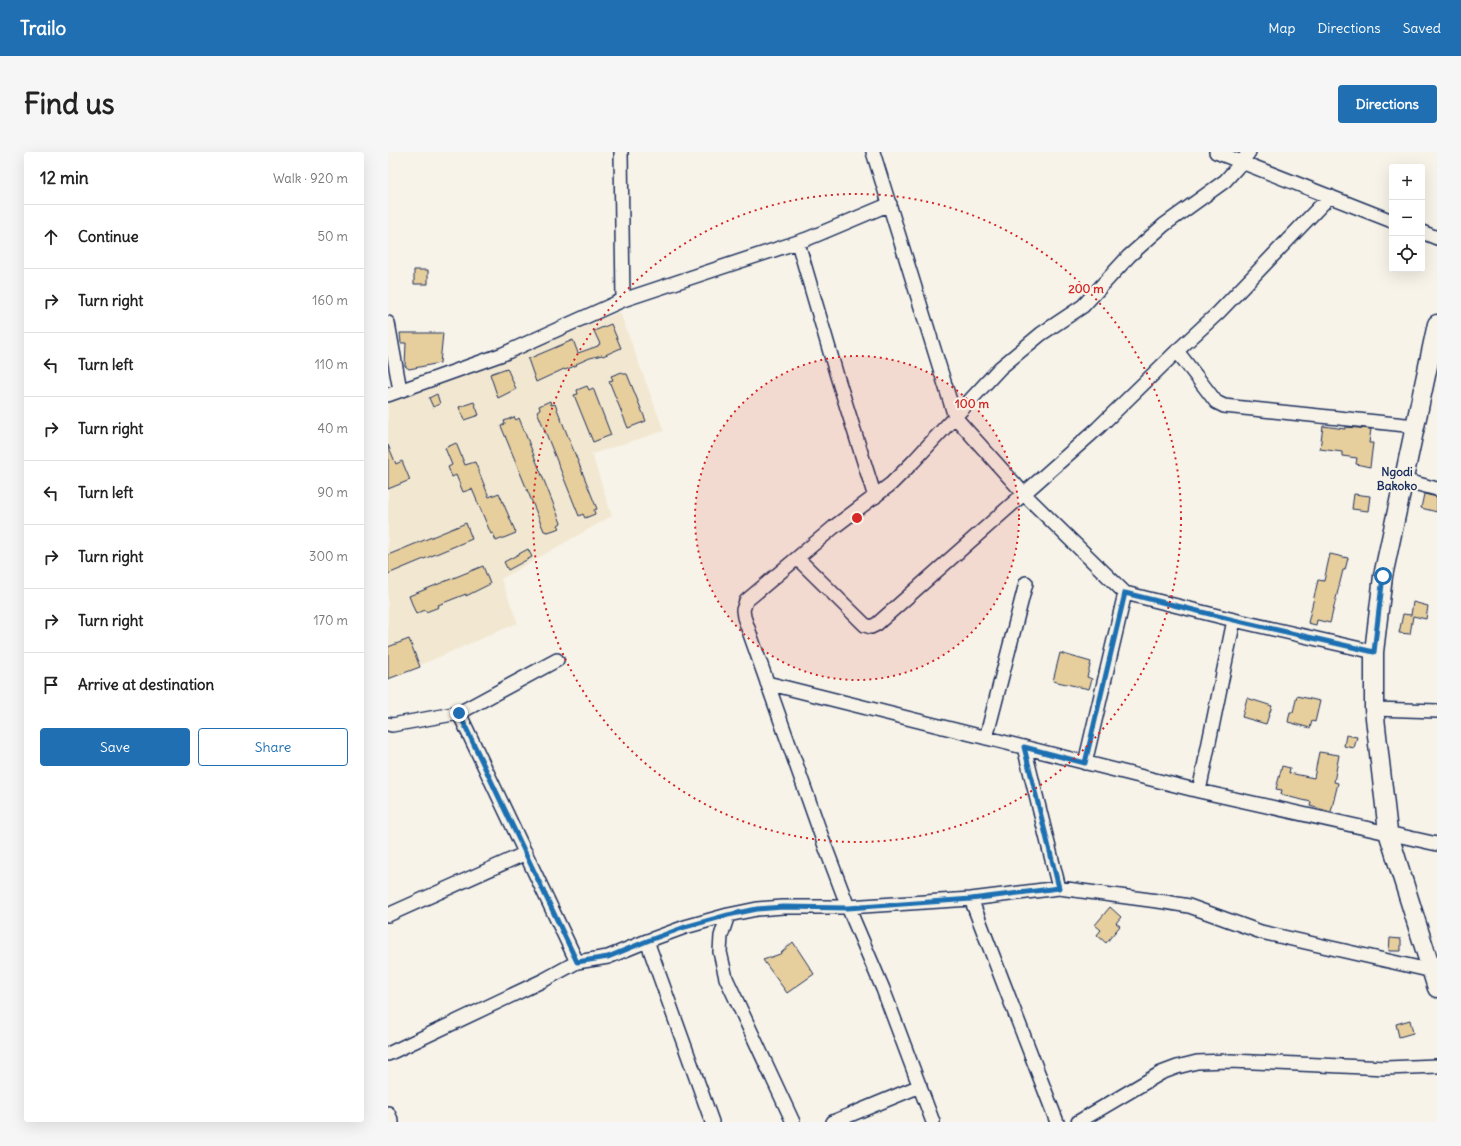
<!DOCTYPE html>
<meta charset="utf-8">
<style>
:root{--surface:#fff;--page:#f6f6f6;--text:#222;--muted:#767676;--line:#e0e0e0;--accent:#1f6fb2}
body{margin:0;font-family:Delius,sans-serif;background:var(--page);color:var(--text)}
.controls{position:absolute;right:12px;top:12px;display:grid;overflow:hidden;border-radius:4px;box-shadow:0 4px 16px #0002}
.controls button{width:36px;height:36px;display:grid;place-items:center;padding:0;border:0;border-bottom:1px solid var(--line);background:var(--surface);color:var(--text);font:20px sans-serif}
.stop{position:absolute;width:12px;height:12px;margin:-9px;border:3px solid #1f6fb2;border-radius:50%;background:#fff}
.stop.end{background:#1f6fb2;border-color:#fff;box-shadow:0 1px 4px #0008}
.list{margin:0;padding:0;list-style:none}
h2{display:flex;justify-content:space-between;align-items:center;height:52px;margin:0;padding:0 16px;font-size:17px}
h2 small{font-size:13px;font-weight:400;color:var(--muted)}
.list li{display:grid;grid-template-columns:26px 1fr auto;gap:12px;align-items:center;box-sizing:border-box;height:64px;padding:0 16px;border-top:1px solid var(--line)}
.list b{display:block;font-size:15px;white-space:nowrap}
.list em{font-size:13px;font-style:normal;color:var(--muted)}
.actions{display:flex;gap:8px;padding:12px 16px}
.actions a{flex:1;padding:9px 0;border:1px solid var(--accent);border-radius:4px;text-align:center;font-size:14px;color:var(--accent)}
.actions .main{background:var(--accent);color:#fff}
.icon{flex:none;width:22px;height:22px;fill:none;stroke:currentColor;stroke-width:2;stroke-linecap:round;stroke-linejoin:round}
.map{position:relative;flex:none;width:1049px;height:970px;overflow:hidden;border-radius:4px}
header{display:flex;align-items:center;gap:24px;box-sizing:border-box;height:56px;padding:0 20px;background:var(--accent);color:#fff}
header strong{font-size:19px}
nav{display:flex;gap:22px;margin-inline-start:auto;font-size:14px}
.intro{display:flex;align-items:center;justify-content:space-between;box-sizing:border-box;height:96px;padding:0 24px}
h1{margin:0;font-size:28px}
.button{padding:10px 18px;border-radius:4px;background:var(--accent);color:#fff;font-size:14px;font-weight:700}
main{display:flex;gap:24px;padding:0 24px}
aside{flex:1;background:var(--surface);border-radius:4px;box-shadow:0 4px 16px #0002}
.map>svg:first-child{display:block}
.built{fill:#f2e8d2}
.building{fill:#e7ce9d;stroke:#1b2f5e}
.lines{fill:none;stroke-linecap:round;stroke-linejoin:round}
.minor-casing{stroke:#1b2f5e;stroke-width:16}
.secondary-casing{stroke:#1b2f5e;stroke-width:21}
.minor{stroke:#f7f3e8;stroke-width:13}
.secondary{stroke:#f7f3e8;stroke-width:18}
.route{stroke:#1f6fb2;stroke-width:5}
.ring{fill:none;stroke:#d62828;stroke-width:2;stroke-dasharray:2 4}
.labels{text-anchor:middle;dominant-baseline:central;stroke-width:4;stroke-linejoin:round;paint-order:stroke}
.quarter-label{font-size:12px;font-weight:bold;fill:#1b2f5e;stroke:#f7f3e8}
.centre{fill:#d62828;stroke:#f7f3e8;stroke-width:2}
.ring-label{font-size:12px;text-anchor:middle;font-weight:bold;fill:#d62828;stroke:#f7f3e8;stroke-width:4;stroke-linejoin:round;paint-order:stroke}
</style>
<header>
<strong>Trailo</strong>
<nav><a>Map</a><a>Directions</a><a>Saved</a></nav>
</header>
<div class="intro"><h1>Find us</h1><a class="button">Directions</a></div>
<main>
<aside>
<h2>12 min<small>Walk · 920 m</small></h2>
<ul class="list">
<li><svg class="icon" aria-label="ahead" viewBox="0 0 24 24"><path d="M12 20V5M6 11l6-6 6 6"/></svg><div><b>Continue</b></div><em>50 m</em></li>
<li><svg class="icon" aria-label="right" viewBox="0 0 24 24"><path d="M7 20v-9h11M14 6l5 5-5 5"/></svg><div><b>Turn right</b></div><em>160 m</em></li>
<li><svg class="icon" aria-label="left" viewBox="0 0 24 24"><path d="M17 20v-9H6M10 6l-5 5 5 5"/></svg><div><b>Turn left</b></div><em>110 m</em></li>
<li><svg class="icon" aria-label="right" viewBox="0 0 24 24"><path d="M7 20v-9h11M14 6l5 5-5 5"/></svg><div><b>Turn right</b></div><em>40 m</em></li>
<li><svg class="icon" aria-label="left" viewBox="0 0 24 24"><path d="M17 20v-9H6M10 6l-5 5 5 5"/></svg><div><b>Turn left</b></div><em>90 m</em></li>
<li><svg class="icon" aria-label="right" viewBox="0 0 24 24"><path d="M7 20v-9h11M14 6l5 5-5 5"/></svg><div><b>Turn right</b></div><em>300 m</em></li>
<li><svg class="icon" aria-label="right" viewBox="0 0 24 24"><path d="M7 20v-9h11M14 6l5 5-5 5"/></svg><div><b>Turn right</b></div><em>170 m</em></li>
<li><svg class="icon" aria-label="arrive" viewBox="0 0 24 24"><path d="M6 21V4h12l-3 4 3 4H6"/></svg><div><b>Arrive at destination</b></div></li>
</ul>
<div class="actions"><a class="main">Save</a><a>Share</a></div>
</aside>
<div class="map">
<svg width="1049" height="970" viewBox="0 0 1049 970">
<rect width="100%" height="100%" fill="#f7f3e8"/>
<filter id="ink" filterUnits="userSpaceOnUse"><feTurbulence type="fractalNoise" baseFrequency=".025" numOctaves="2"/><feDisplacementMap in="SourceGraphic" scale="8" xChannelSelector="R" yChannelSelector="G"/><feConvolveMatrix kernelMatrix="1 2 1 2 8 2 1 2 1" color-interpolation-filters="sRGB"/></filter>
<g filter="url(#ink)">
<path class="built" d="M232,160L276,279L204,302L224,364L113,427L130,471L0,527V249Z"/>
<path class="building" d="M26,118H40V132H26Z
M223,172L233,196L215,204L214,203L202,206L188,212L189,213L177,218L176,217L148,230L140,207L185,188L190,201L210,194V193L212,192L206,179Z
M12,181H55L52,211L21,217L17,214L18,191H13Z
M119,216L128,237L110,246L102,222Z
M234,220L235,222H239L258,269L240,276L221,229L225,228L223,224Z
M199,234L201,238L205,236L223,283L205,290L186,243L190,242L189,238Z
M49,242L52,252L45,255L41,246Z
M162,249L163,253L167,252L209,357L206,358L207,362L197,366L195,362L191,364L149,259L152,257L151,254Z
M86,250L91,263L76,268L71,255Z
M126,265L128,268L131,266L173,371L170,373L172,376L160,380L156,379L113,274L117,272L116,269Z
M935,274L957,277V275L983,277L981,291H985L982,315L968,312L969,306L954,304V300L932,297Z
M68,291L77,313L87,310L101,345L111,341L128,381L108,389L105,381L103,382L84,337L75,340L68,323L64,325L60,315L64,313L57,296Z
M0,293L8,312L14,309L22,328L0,337Z
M966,342L982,344L980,359L964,357Z
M1036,342L1049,345V360L1033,356Z
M78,371L84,387L0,422V403Z
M140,397L144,405L120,418L116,410Z
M942,402L960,406L957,418H955L942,471L929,468L928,473L920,471L930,428L936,429Z
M95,414L102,432L78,444V442L50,453L51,455L38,460L37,458L28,462L21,444Z
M1025,450L1040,454L1038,467L1025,464L1022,482L1011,481L1015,462L1023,463Z
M21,487L32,515L0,527V495Z
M672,501L703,510L699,525L704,527L701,537L665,529Z
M909,544L932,549L927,570L924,569L922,576L900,570L902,560H905Z
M859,546L884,554L878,572L854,565Z
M958,583L969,585L966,596L956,594Z
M931,600L951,603L946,630L950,631L943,660L922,654L923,650L893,643L894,638L888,637L894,614L902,616L901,621L926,626Z
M722,755L733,765L728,771L732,774L718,791L709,783L713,778L707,773Z
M1002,786L1013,787V799H1001Z
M405,790L426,822L399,841L375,808L392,802Z
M1022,868L1025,881L1011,885L1008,872Z"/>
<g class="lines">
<g class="minor-casing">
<path id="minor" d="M233,0L235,148
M485,0L567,265L636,342L737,441L697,611
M828,0L1004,69
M1034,80L1049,86
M410,91L449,224L487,345
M0,171L12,238
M789,199L828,250L836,254L1027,274
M0,243L115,202L235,148L419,87L502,52
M1015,328L1049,337
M409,406L477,473L483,475L489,472L710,276L789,199L831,160L942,44
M737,441L846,468L986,500
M379,531L811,639L1049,692
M986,557L1049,559
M71,561L189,810
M0,572L4,573L71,561L169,508
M598,586L638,431
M636,595L671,736
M811,639L846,468
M583,747L669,970
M0,763L138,701
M340,763L333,784L332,800L338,826L405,970
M259,789L324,970
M0,902L156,828L189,810L220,805L259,789L297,775L340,763L369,757L395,755H460L583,747L671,736L777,750L801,754L873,780L1049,820
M0,961L4,970
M445,970L532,934
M545,970L495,837L460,755L437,694L356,465L355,458L358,449L446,375L503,332L525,310L612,216L653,182L695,154L741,104L776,73L837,29L854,10L861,0
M690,970L773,921L789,915L809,910L842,909L998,916L1049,914"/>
</g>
<g class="secondary-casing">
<path id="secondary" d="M1049,172L995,424L986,500V557L1000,680L1049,836"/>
</g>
<use href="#minor" class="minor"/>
<use href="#secondary" class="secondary"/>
</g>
</g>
<g class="lines" filter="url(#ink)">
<path class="route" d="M71,561L189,810L220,805L259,789L297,775L340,763L369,757L395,755L460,756L583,747L671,736L636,595L697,611L737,441L846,468L986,500L995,424"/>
</g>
<circle cx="469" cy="366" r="162" fill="#d62828" fill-opacity=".12"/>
<g class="ring">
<circle cx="469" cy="366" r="162"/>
<circle cx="469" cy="366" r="324"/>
</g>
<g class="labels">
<g class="quarter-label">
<text x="1009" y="319">Ngodi<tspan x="1009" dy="14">Bakoko</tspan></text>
</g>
</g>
<circle cx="469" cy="366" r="6" class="centre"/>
<g class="ring-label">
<text x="698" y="141">200 m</text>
<text x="584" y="256">100 m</text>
</g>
</svg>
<div class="controls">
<button>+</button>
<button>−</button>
<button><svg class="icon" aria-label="locate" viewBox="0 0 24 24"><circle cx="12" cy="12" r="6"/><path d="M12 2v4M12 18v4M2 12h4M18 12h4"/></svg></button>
</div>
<div class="stop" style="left:995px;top:424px"></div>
<div class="stop end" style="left:71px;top:561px"></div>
</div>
</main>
